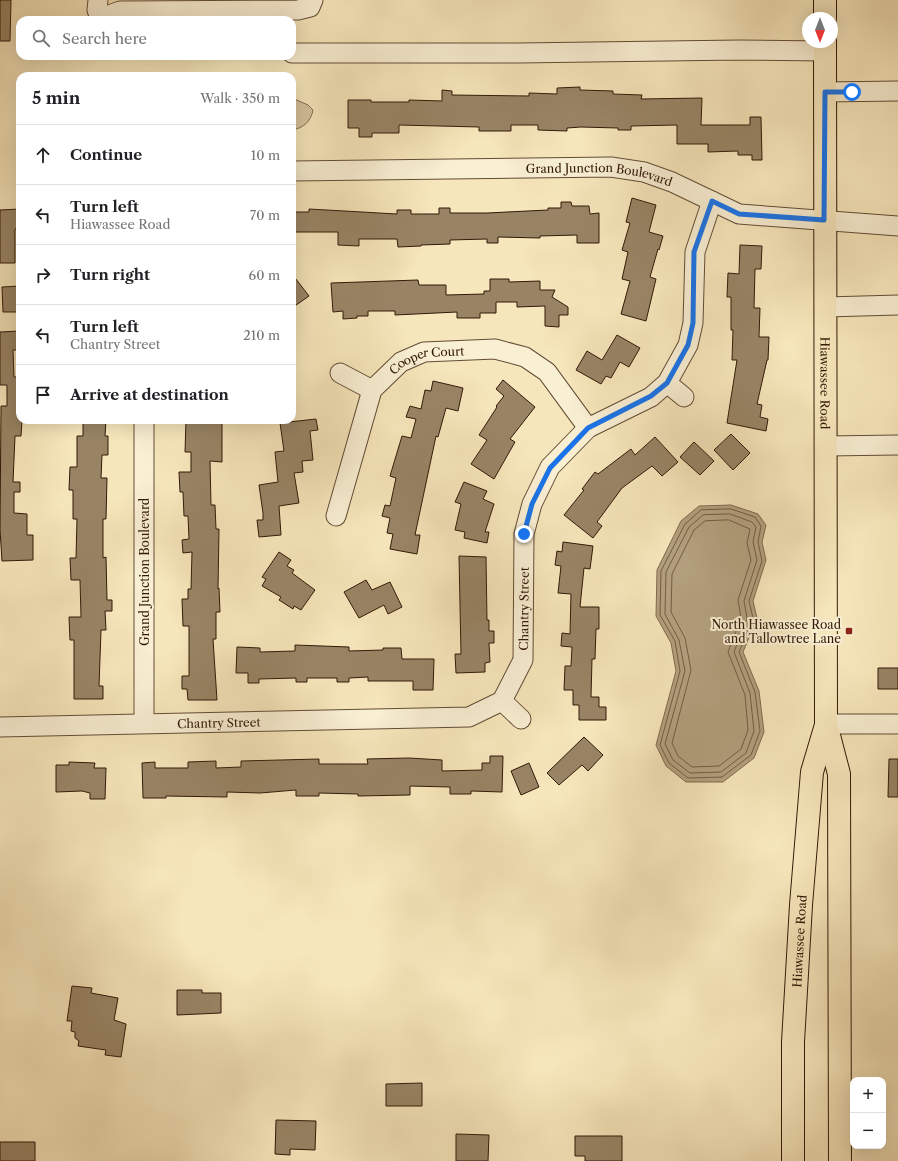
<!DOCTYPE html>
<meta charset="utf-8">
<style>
:root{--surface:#fff;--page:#f6f6f6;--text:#202124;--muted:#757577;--line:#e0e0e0}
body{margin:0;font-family:"Libre Caslon Text",serif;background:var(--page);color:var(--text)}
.controls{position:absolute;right:12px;bottom:12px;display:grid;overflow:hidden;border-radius:8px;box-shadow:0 4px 16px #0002}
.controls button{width:36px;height:36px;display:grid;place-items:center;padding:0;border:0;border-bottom:1px solid var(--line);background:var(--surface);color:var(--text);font:20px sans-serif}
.compass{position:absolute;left:802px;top:12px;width:36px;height:36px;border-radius:50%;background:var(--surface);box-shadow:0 4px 16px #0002;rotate:180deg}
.stop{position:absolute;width:12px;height:12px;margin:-9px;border:3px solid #1a73e8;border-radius:50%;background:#fff}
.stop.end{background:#1a73e8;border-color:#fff;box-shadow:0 1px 4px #0008}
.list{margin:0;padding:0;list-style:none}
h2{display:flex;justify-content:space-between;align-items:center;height:52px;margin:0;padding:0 16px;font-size:17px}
h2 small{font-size:13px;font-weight:400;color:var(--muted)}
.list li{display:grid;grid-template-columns:26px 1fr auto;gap:12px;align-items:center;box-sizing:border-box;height:60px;padding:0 16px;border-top:1px solid var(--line)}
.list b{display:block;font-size:15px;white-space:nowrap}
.list p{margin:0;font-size:13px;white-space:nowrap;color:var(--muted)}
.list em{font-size:13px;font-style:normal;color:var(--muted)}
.icon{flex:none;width:22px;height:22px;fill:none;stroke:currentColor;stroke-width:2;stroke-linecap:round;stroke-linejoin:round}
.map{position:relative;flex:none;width:898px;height:1161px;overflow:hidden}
.search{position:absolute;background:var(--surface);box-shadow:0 4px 16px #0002;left:16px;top:16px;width:280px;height:44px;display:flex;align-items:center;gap:10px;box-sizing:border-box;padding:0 14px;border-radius:12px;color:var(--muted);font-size:15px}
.panel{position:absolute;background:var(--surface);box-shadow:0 4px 16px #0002;left:16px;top:72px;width:280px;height:352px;border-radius:12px}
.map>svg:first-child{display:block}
.green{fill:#d5c39d;stroke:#846e52}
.water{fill:#b3a07e;stroke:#7f6a4f}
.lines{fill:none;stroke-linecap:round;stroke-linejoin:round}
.shore{stroke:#725c43;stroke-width:1}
.building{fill:#988465;stroke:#321908}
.minor-casing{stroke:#634c35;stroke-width:21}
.major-casing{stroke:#321908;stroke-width:24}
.minor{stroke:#f9efd3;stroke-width:19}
.major{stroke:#f6e6bb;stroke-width:22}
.route{stroke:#1a73e8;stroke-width:5}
.poi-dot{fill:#8f2418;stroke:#f9efd3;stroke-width:1.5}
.labels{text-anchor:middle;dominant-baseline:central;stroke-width:4;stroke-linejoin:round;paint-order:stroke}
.street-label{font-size:12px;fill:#321908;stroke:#f9efd3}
.poi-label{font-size:12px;fill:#321908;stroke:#f9efd3;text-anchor:end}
</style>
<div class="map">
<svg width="898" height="1161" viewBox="0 0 898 1161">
<rect width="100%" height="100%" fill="#f6e6bb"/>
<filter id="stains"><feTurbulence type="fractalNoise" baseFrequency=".005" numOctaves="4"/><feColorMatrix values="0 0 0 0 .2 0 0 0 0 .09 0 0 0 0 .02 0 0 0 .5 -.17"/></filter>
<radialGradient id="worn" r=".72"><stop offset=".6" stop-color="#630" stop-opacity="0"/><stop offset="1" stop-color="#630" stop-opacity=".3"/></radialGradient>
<path class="green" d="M292,98L308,105L313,110C311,121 304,128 292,130Z"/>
<path class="water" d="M731,505L758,514L766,525L762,542L766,560L753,601L757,618L743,652L759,691L764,732L754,758L723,782H686L666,766L656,745L676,671L671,643L656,616L657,570L681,521L699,506Z"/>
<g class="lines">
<path class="shore" d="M731,509L755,517L761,526L758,542L762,561L749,601L753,618L739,652L755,692L760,731L751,755L722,777L688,778L669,763L660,745L680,671L675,641L660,615L661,571L685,524L701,510Z
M730,514L752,522L756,527L753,542L757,560L744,601L747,618L734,652L750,693L754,731L746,753L721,772L690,773L673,760L665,744L685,671L679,640L665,614L666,572L689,527L703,515Z
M729,520L750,529L747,543L751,560L738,600L741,618L728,652L745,695L748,730L741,749L719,766L692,767L678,756L672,743L691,670L685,638L671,612L672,574L694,530L705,521Z"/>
</g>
<path class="building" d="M0,0H11L10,41H0Z
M580,87V90L613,91V94L642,95L641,99L702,98L701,125H750V117H761L762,160H752V155H738V151L708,152V144H677V125L631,126V130H618V128L581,127L567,128V131L538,130V125H511V131H479V127L399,125V133H372V137H359V128H348V100H371V102H409V100L442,101V90L452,91V95L529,96V93L557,94V88Z
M632,198L656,205L649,232L663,236L659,250L658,249L650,277L656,279L646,321L621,314L630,281L622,279L628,252L622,250L630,223L626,222Z
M561,202H571L572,206H589L590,214L599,213V243H577V235L540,236V238L498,237V243H487V239L450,240V244L421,245V246L398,247L397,239H359V246L338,245V232H292V212H309V209L397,214V210H411V214H439V208H450V213H487L548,210V208H561Z
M20,209V229H15V263H0V210Z
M740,245L762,246L761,269H755L754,308H760L759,337H769L768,360H767L757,404L762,405L760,417L768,419L766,431L727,423L737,360H732L733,330H731V297H727L728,273L739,274Z
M292,274L309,296L292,308Z
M490,279H509V282L540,281V290H555L552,297L568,307V315H559V327L545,326V306L517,307V302H496V313H480V318H457V312L395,315V311H368V316H357V318L343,319V311L333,312L331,283L418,280L419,285H446V295L484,294V291H490Z
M20,286V312H3L2,287Z
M20,331V350H13L14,377H18V406H20V420H22L21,436H15L13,482H20V492H14V513L27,514V535H33V560L2,561L0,530L1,406H7V385H0V332Z
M617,335L640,348L629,367L620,362L611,378L606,376L601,384L576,370L587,351L602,360Z
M503,380L535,407L510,439L515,442L494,479L471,464L487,440L479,435L497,407L496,406L504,396L496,389Z
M433,381L463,388L458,411L446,408L438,437L436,436L415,535H420L417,554L390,549L393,534L387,533L390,518L382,516L385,505L390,506L396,478L390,476L402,436L411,438L416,419L406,417L410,406L421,409L425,390L431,391Z
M316,419L318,430L310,431L313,460L302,461L303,472L294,473L299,503L279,506L281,535L259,537L257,520H263V513L259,485L278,482L275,452L284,451L280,423Z
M83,420H106L105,436H108V455H102L101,478H107L106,519H103V558L106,557L107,600H112V611H105L106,630H101L99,686H103V699H74V640H70L69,617H81L80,580H71L70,558H76L77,519H73V490H69L70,467H77V436H83Z
M186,420H222V462L210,461L211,505H215L216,529H219L218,589L219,588L220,612H216V639H213L217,700H188L187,689H182V676H189V626H183L182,599H188V589H191L192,552L183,553L182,540L189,539L188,516H184L183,492H180L179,472H191V452H185Z
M731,434L750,453L733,470L714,450Z
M655,437L678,462L662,476L652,466L622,488L597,522L602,526L593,538L564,515L584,490L582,489L595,472L598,474L631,449L635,455Z
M694,442L714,461L700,475L680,457Z
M464,482L487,491L483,499L494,504L485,532H489L487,543L464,538L465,532L455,530L461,504L455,502Z
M563,542L593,546L590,569L584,568L580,607H599V629H596L595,659H592L591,697H599V707H606V720H579V705H573V690H564L565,666H571L572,647L561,646L562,633L570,634L571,594L558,593L561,566L555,565L557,551L562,552Z
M279,552L291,560L287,566L294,570L292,573L315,590L301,610L294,606L293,609L279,600L281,597L262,586L266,579L262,577Z
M459,556L486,557L487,620H489V631H494V643H489L490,662L485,663V672L456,673L455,654H461Z
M366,580L372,590L390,582L402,607L388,614L384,605L359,618L344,592Z
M295,645L349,647V651L383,650V648H401L402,659H434L433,690H413V681H368V677L349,678V682H337V678H307V682H296V678L259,679V683H248V673H236L237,647L260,648V652L295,651Z
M878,668H898V689H878Z
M584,737L603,755L588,771L582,765L559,785L547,773Z
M490,756H503L502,792L471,791V794H450V787L410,786V795L358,796V794L319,793V796H296V790L260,793L227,792V797L166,796V798H143L142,763L155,762V768H188V762L216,761V768L241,767V761L319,759V764H368L367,759L409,758L442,760V771L482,770V763H490Z
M889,759H898V797H888Z
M69,762L95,763L94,768H106L105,799H90V793L82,791L56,792V765H69Z
M529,763L539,787L521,795L511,771Z
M72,986L92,988L91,993L118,998L114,1020L126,1024L121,1057L105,1055L106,1050L78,1046L79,1041L75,1038V1032L71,1031L72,1021H67Z
M177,990H202V993H221V1013L177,1015Z
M422,1083V1106H386V1084Z
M276,1120L316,1121L315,1150L290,1149V1155L275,1154Z
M456,1134L489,1135L488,1161H456Z
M575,1136H622V1161H585V1156H575Z
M0,1142H35V1161H0Z"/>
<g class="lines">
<g class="minor-casing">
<g id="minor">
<path d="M98,0L97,10L101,20"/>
<path d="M101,18L120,11L298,10L310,7L313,0"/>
<path d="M292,53H518L740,50L825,51"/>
<path d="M825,92L898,91"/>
<path id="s1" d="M292,171L611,167L644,172L672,182L739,214L898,226"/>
<path d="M826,307L898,305"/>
<path d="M340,373L372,390"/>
<path d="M667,383L684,397"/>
<path d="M144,420V723"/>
<path d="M826,446L898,445"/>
<path id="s2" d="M336,516L372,390L401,362L424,352L495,349L525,357L547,372L588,428"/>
<path d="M502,701L521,719"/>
<path d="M826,724H898"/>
<path id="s3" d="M0,727L469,717L502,701L523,660L524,534L532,504L550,467L588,428L651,397L667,383L688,345L693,323L695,252L712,201"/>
</g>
</g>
<g class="major-casing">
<g id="major">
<path d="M825,0V18"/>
<path id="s4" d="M825,42L826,724L839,774L840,1161"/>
<path id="s5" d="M793,1161V1042L801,905L812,772L826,725"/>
</g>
</g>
<use href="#minor" class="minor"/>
<use href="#major" class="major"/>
</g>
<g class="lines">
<path class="route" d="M524,534L532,504L550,468L588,428L651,396L667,383L688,345L693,323L694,252L712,201L739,214L824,220L825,92H852"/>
</g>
<rect class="poi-dot" x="845" y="627" width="8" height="8" rx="2"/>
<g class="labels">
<g class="street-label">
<text stroke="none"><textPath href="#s1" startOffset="308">Grand Junction Boulevard</textPath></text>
<text stroke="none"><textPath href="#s2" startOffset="197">Cooper Court</textPath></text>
<text stroke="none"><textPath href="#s4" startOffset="341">Hiawassee Road</textPath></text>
<text transform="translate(144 572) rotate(-90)">Grand Junction Boulevard</text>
<text stroke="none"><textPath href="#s3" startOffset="603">Chantry Street</textPath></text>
<text stroke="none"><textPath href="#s3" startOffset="219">Chantry Street</textPath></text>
<text stroke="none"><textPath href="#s5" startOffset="220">Hiawassee Road</textPath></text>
</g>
<g class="poi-label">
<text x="841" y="624">North Hiawassee Road<tspan x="841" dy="14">and Tallowtree Lane</tspan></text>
</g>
</g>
<rect width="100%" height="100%" filter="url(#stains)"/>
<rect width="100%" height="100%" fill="url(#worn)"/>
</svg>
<div class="controls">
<button>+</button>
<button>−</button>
</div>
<svg class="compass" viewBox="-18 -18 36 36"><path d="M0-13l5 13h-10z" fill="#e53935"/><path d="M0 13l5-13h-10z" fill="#757577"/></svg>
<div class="stop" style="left:852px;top:92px"></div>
<div class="stop end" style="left:524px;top:534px"></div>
<div class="search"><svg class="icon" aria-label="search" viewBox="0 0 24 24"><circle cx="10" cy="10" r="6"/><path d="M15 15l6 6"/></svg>Search here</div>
<section class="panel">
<h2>5 min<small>Walk · 350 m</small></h2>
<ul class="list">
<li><svg class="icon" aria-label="ahead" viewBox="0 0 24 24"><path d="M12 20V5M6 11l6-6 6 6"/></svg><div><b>Continue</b></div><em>10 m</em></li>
<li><svg class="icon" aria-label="left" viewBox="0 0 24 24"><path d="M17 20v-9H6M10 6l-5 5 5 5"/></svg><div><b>Turn left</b><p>Hiawassee Road</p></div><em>70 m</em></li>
<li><svg class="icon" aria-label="right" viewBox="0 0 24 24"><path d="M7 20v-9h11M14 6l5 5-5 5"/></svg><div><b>Turn right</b></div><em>60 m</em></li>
<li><svg class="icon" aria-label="left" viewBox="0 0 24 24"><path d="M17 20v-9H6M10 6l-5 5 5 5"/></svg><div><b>Turn left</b><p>Chantry Street</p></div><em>210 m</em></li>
<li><svg class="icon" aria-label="arrive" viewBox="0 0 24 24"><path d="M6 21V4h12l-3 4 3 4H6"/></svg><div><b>Arrive at destination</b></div></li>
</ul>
</section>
</div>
